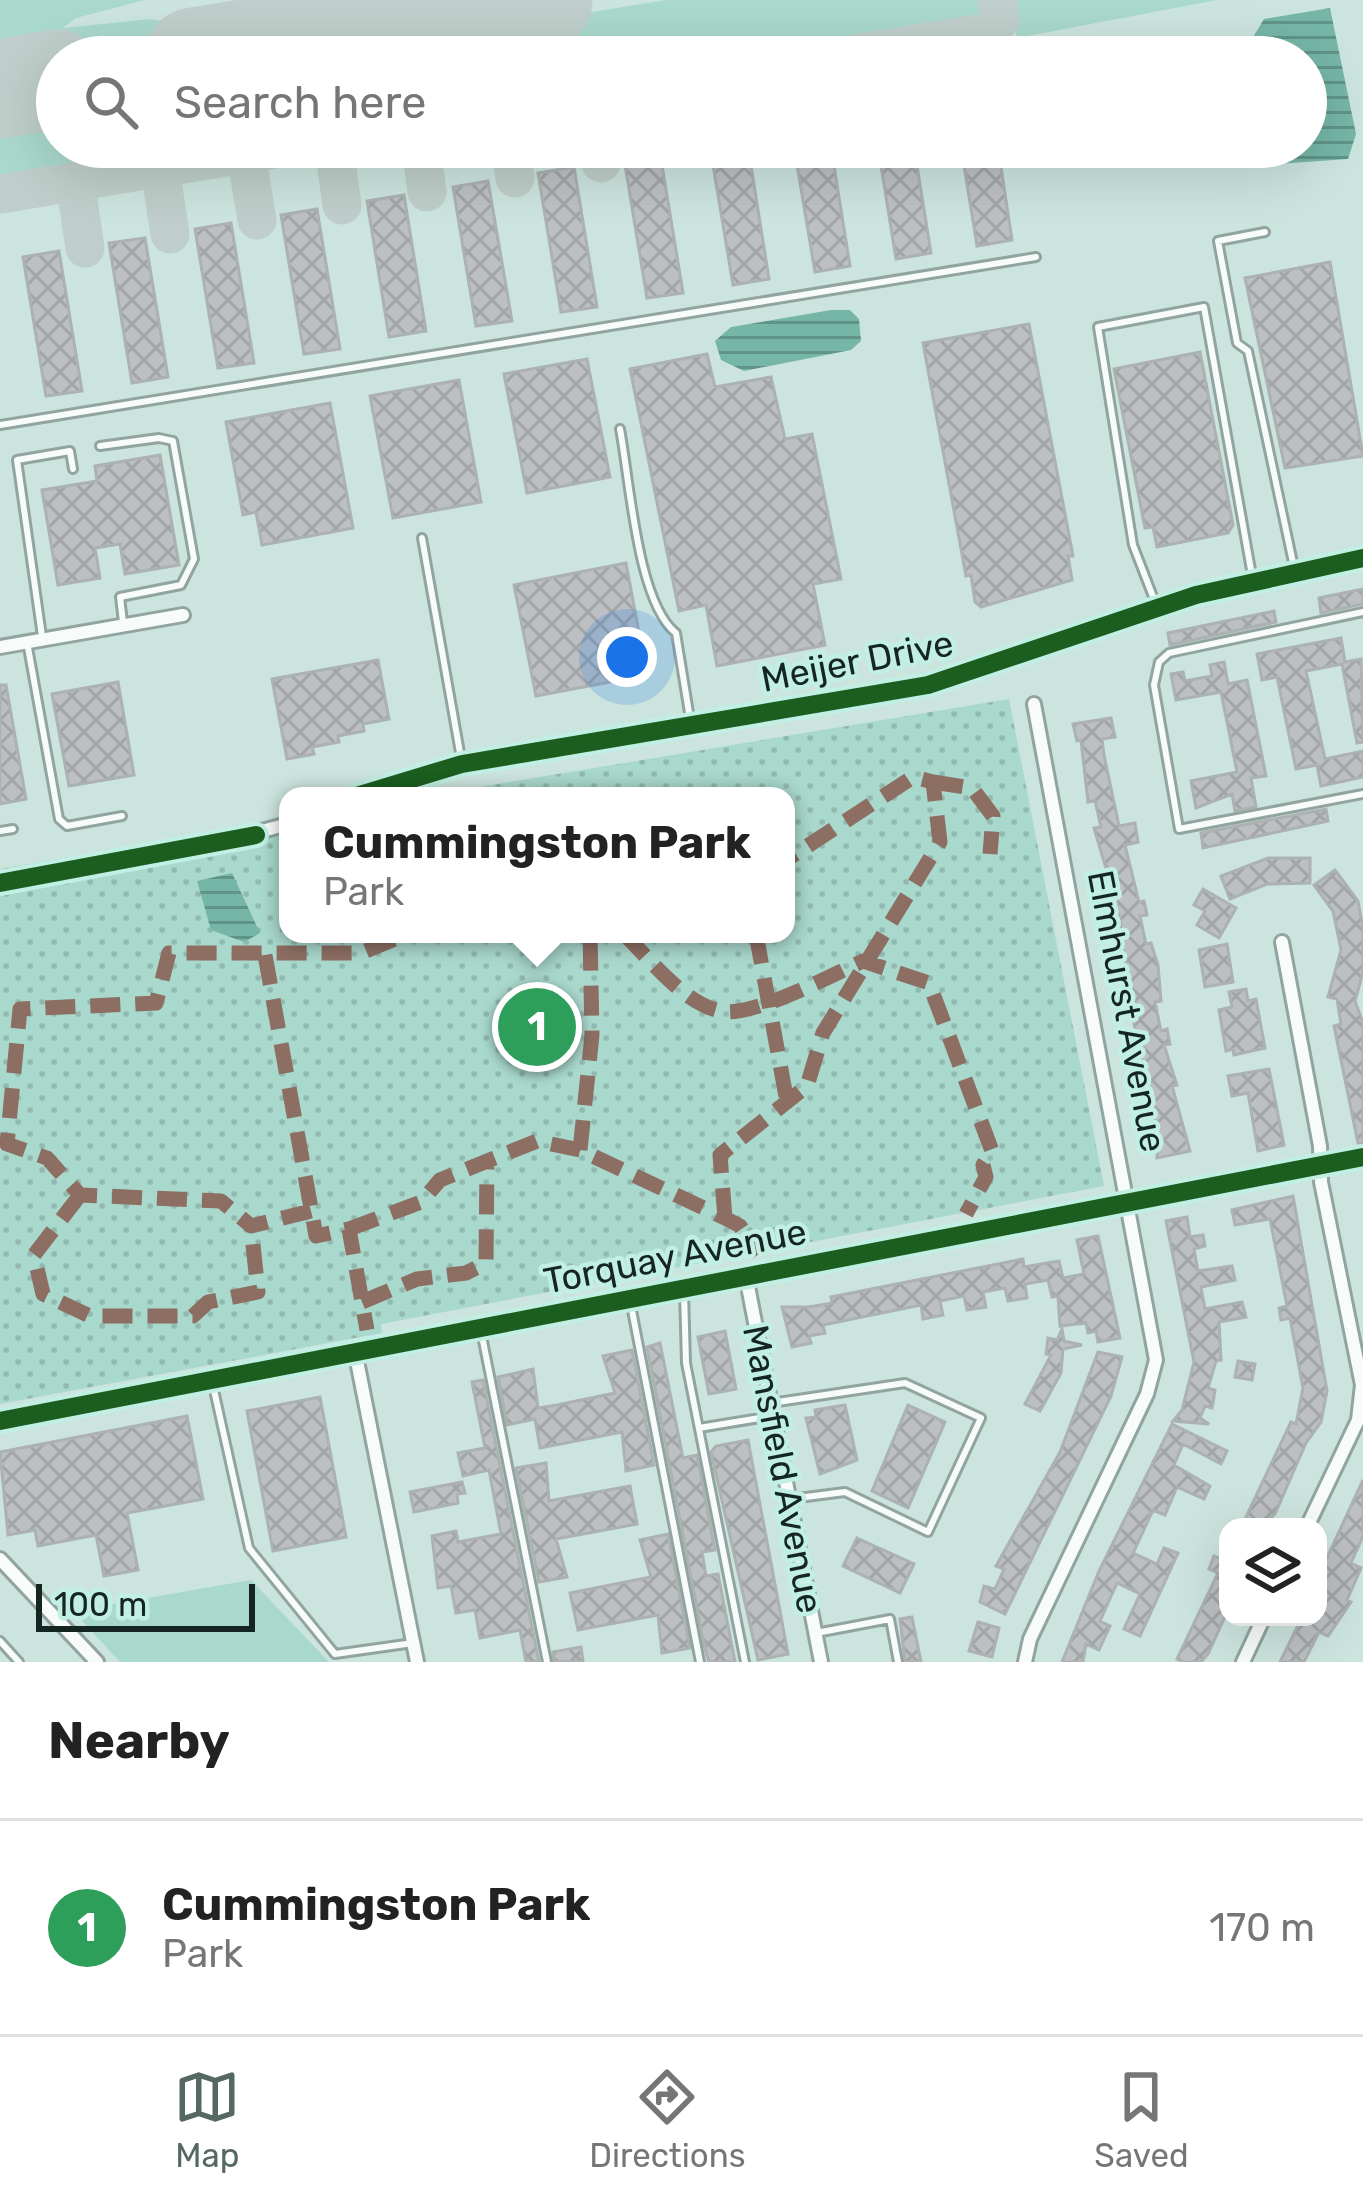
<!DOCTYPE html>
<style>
:root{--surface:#fff;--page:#f2f2f2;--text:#222;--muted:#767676;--line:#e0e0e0;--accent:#556864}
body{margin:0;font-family:Rubik,sans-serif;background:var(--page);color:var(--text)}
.controls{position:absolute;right:36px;bottom:36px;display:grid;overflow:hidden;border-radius:24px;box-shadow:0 12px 48px #0002}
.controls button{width:108px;height:108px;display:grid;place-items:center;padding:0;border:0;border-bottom:3px solid var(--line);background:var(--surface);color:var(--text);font:60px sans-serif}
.scale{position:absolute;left:36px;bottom:30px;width:219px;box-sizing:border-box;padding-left:12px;border:6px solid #152622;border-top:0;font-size:33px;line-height:42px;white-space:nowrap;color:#152622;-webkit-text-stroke:9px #c2efe3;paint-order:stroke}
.you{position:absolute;left:627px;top:657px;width:42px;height:42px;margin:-30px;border:9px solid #fff;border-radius:50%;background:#1a73e8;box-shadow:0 0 0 18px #1a73e833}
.badge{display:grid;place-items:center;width:78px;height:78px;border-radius:50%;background:var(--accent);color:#fff;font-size:39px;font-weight:700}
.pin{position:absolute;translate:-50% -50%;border:6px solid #fff;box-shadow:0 3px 12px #0006}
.popup{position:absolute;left:279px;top:787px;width:516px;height:156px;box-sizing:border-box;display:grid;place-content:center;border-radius:24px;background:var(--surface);filter:drop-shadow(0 3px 9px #0005);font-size:39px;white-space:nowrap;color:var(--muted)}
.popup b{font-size:45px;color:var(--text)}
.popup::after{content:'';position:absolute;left:50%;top:100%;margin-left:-24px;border:24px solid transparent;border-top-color:var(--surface)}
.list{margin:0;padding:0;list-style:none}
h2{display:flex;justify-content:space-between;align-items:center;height:156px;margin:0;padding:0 48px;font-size:51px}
h2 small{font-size:39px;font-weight:400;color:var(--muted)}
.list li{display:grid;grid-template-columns:78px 1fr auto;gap:36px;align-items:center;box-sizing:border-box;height:216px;padding:0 48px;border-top:3px solid var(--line)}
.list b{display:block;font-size:45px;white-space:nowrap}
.list p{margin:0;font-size:39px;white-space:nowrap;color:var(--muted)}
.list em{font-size:39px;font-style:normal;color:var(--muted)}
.icon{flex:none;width:66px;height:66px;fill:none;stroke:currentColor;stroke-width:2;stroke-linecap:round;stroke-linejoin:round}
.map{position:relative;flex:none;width:1363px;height:1662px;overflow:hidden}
.search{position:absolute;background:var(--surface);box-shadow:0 12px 48px #0002;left:36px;right:36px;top:36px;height:132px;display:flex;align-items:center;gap:30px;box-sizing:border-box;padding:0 42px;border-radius:66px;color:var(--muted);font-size:45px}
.sheet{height:372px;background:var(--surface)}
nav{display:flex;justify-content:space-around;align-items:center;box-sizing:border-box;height:168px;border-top:3px solid var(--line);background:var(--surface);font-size:33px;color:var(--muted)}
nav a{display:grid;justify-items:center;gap:6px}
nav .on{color:var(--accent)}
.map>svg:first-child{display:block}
.green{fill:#a9d8cd}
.park{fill:url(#park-dots)}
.water{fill:url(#water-rules)}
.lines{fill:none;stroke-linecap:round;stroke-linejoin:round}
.taxiway{stroke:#bfceca;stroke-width:39}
.runway{stroke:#bfceca;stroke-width:99}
.building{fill:url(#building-cross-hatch);stroke:#acb1b2;stroke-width:3}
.service-casing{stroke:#92a4a0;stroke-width:12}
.minor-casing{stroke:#92a4a0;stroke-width:18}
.service{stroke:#f7fbfa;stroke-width:6}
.minor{stroke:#f7fbfa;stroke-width:12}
.quiet{stroke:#8d6e63;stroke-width:15;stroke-dasharray:30 15;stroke-linecap:butt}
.cycleway-casing{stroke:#c2efe3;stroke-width:26}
.cycleway{stroke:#1b5e20;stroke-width:18}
.labels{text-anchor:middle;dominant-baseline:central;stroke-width:9;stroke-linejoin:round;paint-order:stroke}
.street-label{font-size:36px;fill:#152622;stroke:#c2efe3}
</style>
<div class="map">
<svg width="1363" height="1662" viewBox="0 0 1363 1662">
<defs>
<pattern id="park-dots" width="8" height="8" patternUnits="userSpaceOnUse" patternTransform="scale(3)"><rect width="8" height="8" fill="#a9d8cd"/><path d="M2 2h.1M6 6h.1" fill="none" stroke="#91b9b0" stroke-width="1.8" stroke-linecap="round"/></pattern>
<pattern id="water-rules" width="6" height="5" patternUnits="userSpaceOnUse" patternTransform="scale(3)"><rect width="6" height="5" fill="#76b6a7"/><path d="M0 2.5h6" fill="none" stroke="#609488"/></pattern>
<pattern id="building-cross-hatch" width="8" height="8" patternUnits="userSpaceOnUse" patternTransform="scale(3)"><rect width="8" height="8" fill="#bcc0c2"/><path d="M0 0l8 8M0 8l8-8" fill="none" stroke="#a1a5a6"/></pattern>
</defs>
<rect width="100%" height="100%" fill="#cce4de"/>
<path class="green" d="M0,0H145L76,18L63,28L150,19L166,22L256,0H391L0,64Z
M666,0H986L987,18L783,57H316Z
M1010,0H1217L1017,38Z
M57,100V147H205L0,185V109Z
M251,1580L329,1662H120L73,1611Z"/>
<path class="park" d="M1009,699L1104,1186L381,1324L382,1333L0,1404V869L288,819V934H786V796H426Z"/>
<path class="water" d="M1330,8L1356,134L1348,159L1220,168L1209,147H1306V57H1241L1264,19Z
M831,310H850L859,319L861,341L851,350L744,371L721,360L715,341L731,327Z
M232,873L260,933L244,942L211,930L197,881Z"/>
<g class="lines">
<path class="taxiway" d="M213,54V57
M837,57L990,32L1000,20L997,0
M334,147L342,205
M421,147L427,192
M510,147L515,178
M598,147L601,163
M246,154L257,220
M160,168L170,234
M75,181L85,248
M0,194L287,147"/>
<path class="runway" d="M194,57L543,0
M0,89L57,79"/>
</g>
<path class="building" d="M710,147H748L769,279L733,285Z
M794,147H831L850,266L815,272Z
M878,147H914L931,253L896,259Z
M961,147H998L1012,240L977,246Z
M660,153L683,293L647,298L624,159Z
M574,167L597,307L561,312L538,173Z
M488,181L512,321L476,326L453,187Z
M404,195L426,331L389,337L367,201Z
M317,209L340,349L304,354L281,215Z
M231,223L254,363L218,368L195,229Z
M145,238L168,377L132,383L109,243Z
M59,251L82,391L46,396L23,257Z
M1330,262L1363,456L1285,468L1245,278Z
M1029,324L1073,556H1068L1072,580L981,607L975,602L971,575L966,576L923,343Z
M1200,352L1233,525L1228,533L1157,547L1153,527L1145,528L1114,369Z
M707,354L715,387L771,377L785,439L812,434L841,579L813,584L825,645L717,666L706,605L679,611L630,369Z
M587,359L610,477L527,493L504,374Z
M459,380L481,502L393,518L370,396Z
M330,403L353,528L262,545L256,512L243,515L226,422Z
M160,455L179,565L125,574L120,544L95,548L100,578L58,585L42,490L97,481L95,466Z
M626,563L647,675L536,696L514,585Z
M1363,589V604L1321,613L1319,598Z
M1274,611L1276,622L1170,645L1168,633Z
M1341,638L1345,662L1361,659L1363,742L1357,743L1342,664L1306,671L1325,759L1363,751V777L1321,786L1317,765L1296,769L1277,677L1262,680L1257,654Z
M378,660L389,719L363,724L364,731L338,736L339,742L312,747L314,754L287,759L272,679Z
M1224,662L1228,684L1247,680L1266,776L1251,778L1256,807L1235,811L1232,794L1196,808L1191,781L1237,772L1221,692L1176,700L1171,674L1183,672L1185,681L1212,676L1210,665Z
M118,682L134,775L69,786L52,694Z
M0,685H6L26,799L0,804Z
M1111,718L1115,737L1102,739L1104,755L1119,826L1135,823L1138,842L1125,845L1139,902L1144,901L1147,915L1140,916L1146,944L1151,943L1158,965L1161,1001L1155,1002L1161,1031L1167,1029L1170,1044L1164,1045L1177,1085L1172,1086L1190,1151L1157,1158L1158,1133L1122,969L1127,968L1122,941L1115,943L1112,927L1121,925L1115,897L1108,898L1105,883L1110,882L1094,828L1101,827L1095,801L1088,802L1081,740L1077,741L1073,724Z
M1326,809L1328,821L1203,848L1201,833Z
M1268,858H1310V883L1267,884L1230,899L1221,876Z
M1335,870L1358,901L1363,928V972L1355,1001L1363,1023V1143H1358L1334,1026L1341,1024L1337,999L1328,997L1341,950L1333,911L1314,885Z
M1203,889L1236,908L1219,938L1197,925L1205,911L1194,905Z
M1227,944L1233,982L1205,987L1199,950Z
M1246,989L1248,1001L1256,999L1265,1048L1234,1055L1233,1049L1226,1051L1219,1010L1232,1007L1229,992Z
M1269,1069L1284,1145L1258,1151L1248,1093L1232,1096L1228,1076Z
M1293,1196L1327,1391L1321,1422L1306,1443L1275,1514L1262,1527L1245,1519L1291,1422L1296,1424L1303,1388L1290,1318L1281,1320L1279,1308L1287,1306L1270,1219L1235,1225L1232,1210Z
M1187,1217L1190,1237L1203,1235L1205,1246L1194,1249L1198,1271L1232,1266L1235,1280L1201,1287L1205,1309L1242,1302L1246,1317L1219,1322L1221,1360L1216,1361L1208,1388L1215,1390L1212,1408L1205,1406L1200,1418L1209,1424L1173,1421L1182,1410L1194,1362L1166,1221Z
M1098,1236L1120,1338L1098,1342L1096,1331L1088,1333L1086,1323L1060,1326L1058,1296L1052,1297L1048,1280L1025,1284L1027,1298L1008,1301L1005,1288L983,1292L986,1307L967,1310L964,1296L940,1301L943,1315L923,1319L921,1305L823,1325L825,1333L809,1336L811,1343L792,1347L782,1307H809L832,1303L831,1297L1023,1259L1024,1267L1059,1261L1063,1278L1084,1274L1077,1240Z
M1062,1329L1064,1341L1082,1345L1063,1349L1061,1373L1040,1411L1025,1404L1051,1355L1046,1354L1048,1338L1057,1340Z
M725,1331L736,1389L709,1394L698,1337Z
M660,1343L683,1458L697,1455L715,1550L702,1552L706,1576L718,1574L735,1662H709L704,1645L647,1347Z
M632,1350L654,1465L626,1471L622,1432L540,1448L535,1419L507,1425L498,1377L533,1369L538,1408L557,1405L615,1393L603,1356Z
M1098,1352L1122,1357L1111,1396L1005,1614L980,1602L984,1586L995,1589L1004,1569L996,1566L1060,1452Z
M1238,1361L1255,1364L1252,1380L1235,1377Z
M483,1380L539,1662H526L520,1630L480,1638L475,1610L456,1613L451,1586L438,1588L432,1536L456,1531L458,1542L501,1534L489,1470L463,1476L458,1453L485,1448L472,1382Z
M320,1397L346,1537L273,1551L247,1411Z
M845,1405L857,1460L820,1474L806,1418L816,1417L815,1410Z
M908,1405L945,1422L908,1508L872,1491Z
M187,1416L203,1499L127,1513L138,1570L104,1576L96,1535L38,1546L35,1530L8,1535L0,1452Z
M1172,1424L1227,1451L1221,1464L1183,1444L1174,1465L1210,1486L1204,1499L1177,1487L1165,1515L1153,1510L1133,1553L1157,1564L1164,1548L1178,1553L1140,1636L1124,1629L1140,1594L1117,1583L1100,1621L1110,1626L1099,1650L1086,1644L1083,1662H1062L1099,1571Z
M748,1440L788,1654L758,1660L711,1452L716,1446Z
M546,1463L549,1501L630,1486L637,1524L556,1539L567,1577L539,1582L516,1468Z
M1363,1480V1536L1351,1563L1361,1568L1347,1600L1351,1602L1328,1636L1319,1632L1304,1662H1280L1302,1617H1318V1577Z
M462,1482L465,1493L457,1494L458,1503L414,1512L410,1492Z
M668,1534L690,1648L662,1653L658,1615L578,1630L570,1593L651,1577L640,1540Z
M857,1538L914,1564L900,1593L843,1566Z
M1228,1550V1610L1208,1654L1201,1662H1183L1177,1659L1218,1573L1209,1569L1214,1556L1223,1560Z
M912,1617L921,1662H905L900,1619Z
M978,1622L999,1628L992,1657L969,1651Z
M581,1647L583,1661L554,1662L553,1652Z"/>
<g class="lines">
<g class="service-casing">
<path id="service" d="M1265,232L1218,241L1237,343L1248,351L1295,572
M0,425L1036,257
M620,429C630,481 637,602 676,633L691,725
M100,446L159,438L173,441L194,559L181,585L120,597L123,622
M422,538L462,764
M1157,607L1133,545L1098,327L1204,307L1253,581
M1363,612L1169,653L1159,662L1154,685L1179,829L1363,794
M42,636L17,460L70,451L73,469
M27,642L59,819L67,826L122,816
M0,831L13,829
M684,1292L686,1363L745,1662
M630,1300L700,1662
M481,1331L547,1662
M212,1381L249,1548L335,1654L413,1643
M771,1403L905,1383L981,1418L928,1532L845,1492L790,1499
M699,1428L772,1416
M816,1633L890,1619L898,1662
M0,1641L19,1662"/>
</g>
<g class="minor-casing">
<path id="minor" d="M0,647L183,615
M356,796L462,764L928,685L1196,595L1363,558
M0,883L188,851L288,824
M1282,942L1320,1146L1321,1182L1362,1385L1358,1420L1307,1527
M746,1276L821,1662
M355,1351L417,1662
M0,1421L1363,1157
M0,1559L97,1662
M1025,1662L1030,1639L1147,1394L1156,1360L1034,704
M1243,1662L1264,1617"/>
</g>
<use href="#service" class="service"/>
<use href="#minor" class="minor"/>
<path class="quiet" d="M933,782L972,788L993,816L990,854
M624,934C650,959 683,1003 720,1011C753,1018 831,975 863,961L929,983L992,1151L983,1165L986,1177L966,1214
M756,934L787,1102
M265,955L316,1236L349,1229L367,1330
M580,1150L592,1035L590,934
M80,1195L34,1255L43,1294L90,1316H193L208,1302L258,1292L251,1226
M311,1211L251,1226L221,1201L80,1195L47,1158L7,1144L20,1009L156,1003L169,953H361L407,934
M725,1218L720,1155L807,1086L823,1033L940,842L933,782L913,777L786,860
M349,1229L421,1202L440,1180L537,1141L580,1150L725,1218L740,1226L759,1254
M362,1302L417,1279L466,1273L486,1263L487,1161"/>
<g class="cycleway-casing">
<path id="cycleway" d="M356,796L462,764L928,685L1196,595L1363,558
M0,883L256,835
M0,1421L1363,1157"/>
</g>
<use href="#cycleway" class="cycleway"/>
</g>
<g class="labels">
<g class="street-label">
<text transform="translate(857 661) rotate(-11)">Meijer Drive</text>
<text transform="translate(1127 1011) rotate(79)">Elmhurst Avenue</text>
<text transform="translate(675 1256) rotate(-11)">Torquay Avenue</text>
<text transform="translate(783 1469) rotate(79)">Mansfield Avenue</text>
</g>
</g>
</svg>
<div class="controls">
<button><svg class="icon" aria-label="layers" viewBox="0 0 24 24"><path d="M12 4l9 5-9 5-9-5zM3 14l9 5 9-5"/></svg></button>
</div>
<div class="scale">100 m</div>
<div class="you"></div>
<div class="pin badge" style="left:537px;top:1027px;background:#2e9e5b">1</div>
<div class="popup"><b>Cummingston Park</b>Park</div>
<div class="search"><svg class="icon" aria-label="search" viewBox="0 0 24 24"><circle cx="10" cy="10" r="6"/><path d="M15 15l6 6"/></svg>Search here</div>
</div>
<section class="sheet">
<h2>Nearby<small></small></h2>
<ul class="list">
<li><span class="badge" style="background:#2e9e5b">1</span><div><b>Cummingston Park</b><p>Park</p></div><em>170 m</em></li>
</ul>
</section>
<nav>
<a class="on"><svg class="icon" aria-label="map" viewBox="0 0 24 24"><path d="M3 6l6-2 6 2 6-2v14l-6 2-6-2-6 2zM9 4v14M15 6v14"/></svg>Map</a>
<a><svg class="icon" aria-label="directions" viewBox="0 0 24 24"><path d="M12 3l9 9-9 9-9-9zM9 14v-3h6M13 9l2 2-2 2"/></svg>Directions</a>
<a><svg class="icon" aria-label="saved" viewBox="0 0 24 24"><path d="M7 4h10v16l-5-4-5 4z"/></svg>Saved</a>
</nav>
